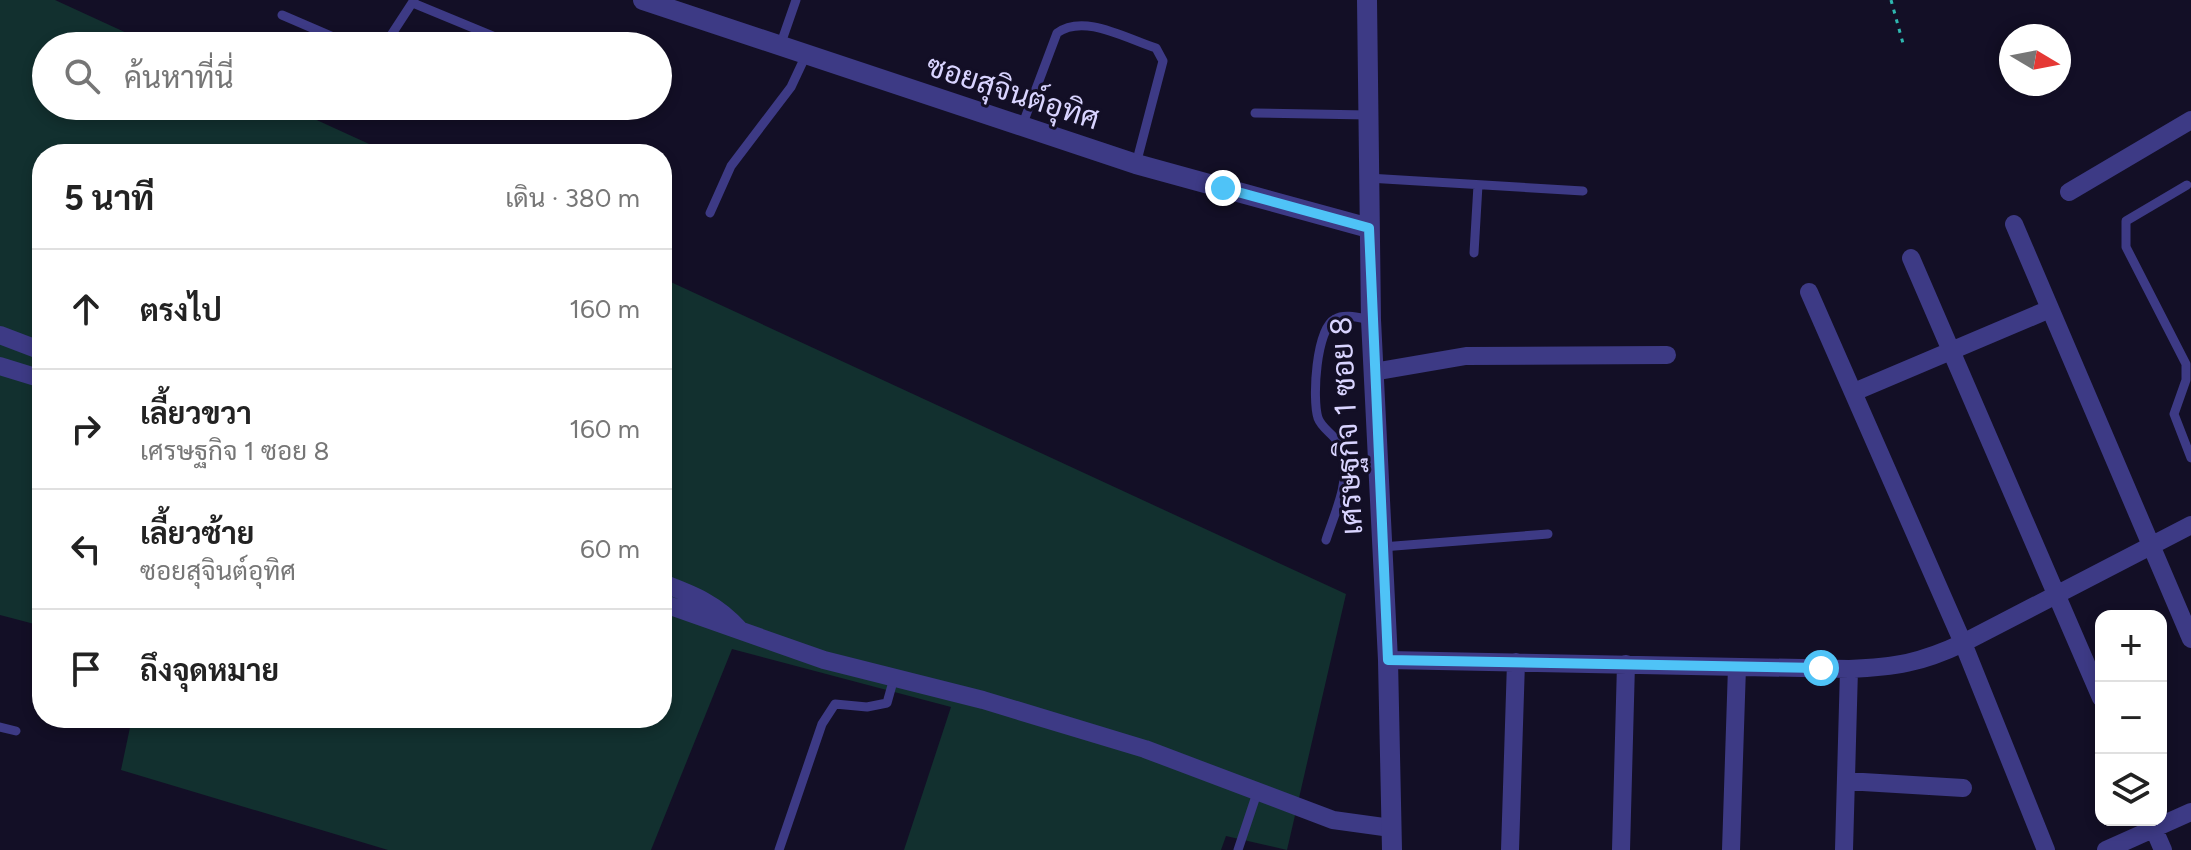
<!DOCTYPE html>
<html lang="th">
<meta charset="utf-8">
<style>
:root{--surface:#fff;--page:#f2f2f2;--text:#222;--muted:#767676;--line:#e0e0e0}
body{margin:0;font-family:Figtree,Sarabun,sans-serif;background:var(--page);color:var(--text)}
.controls{position:absolute;right:24px;bottom:24px;display:grid;overflow:hidden;border-radius:16px;box-shadow:0 4px 12px #0003}
.controls button{width:72px;height:72px;display:grid;place-items:center;padding:0;border:0;border-bottom:2px solid var(--line);background:var(--surface);color:var(--text);font:40px sans-serif}
.compass{position:absolute;left:1999px;top:24px;width:72px;height:72px;border-radius:50%;background:var(--surface);box-shadow:0 4px 12px #0003;rotate:100deg}
.stop{position:absolute;width:24px;height:24px;margin:-18px;border:6px solid #4fc3f7;border-radius:50%;background:#fff}
.stop.end{background:#4fc3f7;border-color:#fff;box-shadow:0 2px 8px #0008}
.list{margin:0;padding:0;list-style:none}
h2{display:flex;justify-content:space-between;align-items:center;height:104px;margin:0;padding:0 32px;font-size:34px}
h2 small{font-size:26px;font-weight:400;color:var(--muted)}
.list li{display:grid;grid-template-columns:52px 1fr auto;gap:24px;align-items:center;box-sizing:border-box;height:120px;padding:0 32px;border-top:2px solid var(--line)}
.list b{display:block;font-size:30px;white-space:nowrap}
.list p{margin:0;font-size:26px;white-space:nowrap;color:var(--muted)}
.list em{font-size:26px;font-style:normal;color:var(--muted)}
.icon{flex:none;width:44px;height:44px;fill:none;stroke:currentColor;stroke-width:2;stroke-linecap:round;stroke-linejoin:round}
.map{position:relative;flex:none;width:2191px;height:850px;overflow:hidden}
.search{position:absolute;background:var(--surface);box-shadow:0 4px 12px #0003;left:32px;top:32px;width:640px;height:88px;display:flex;align-items:center;gap:20px;box-sizing:border-box;padding:0 28px;border-radius:44px;color:var(--muted);font-size:30px}
.panel{position:absolute;background:var(--surface);box-shadow:0 4px 12px #0003;left:32px;top:144px;width:640px;height:584px;border-radius:32px}
.map>svg:first-child{display:block}
.garden{fill:#12302f}
.lines{fill:none;stroke-linecap:round;stroke-linejoin:round}
.path{stroke:#2fb8b0;stroke-width:3;stroke-dasharray:4 6;stroke-linecap:butt}
.service{stroke:#3d3a85;stroke-width:9}
.minor{stroke:#3d3a85;stroke-width:18}
.tertiary{stroke:#3d3a85;stroke-width:20}
.route{stroke:#4fc3f7;stroke-width:10}
.labels{text-anchor:middle;dominant-baseline:central;stroke-width:6;stroke-linejoin:round;paint-order:stroke}
.street-label{font-size:30px;fill:#d9d4ff;stroke:#130f26}
</style>
<div class="map">
<svg width="2191" height="850" viewBox="0 0 2191 850">
<rect width="100%" height="100%" fill="#130f26"/>
<path class="garden" d="M0,0H55L155,46H46V106H286L391,154H42V626L0,615Z
M662,278L1346,594L1287,850L1226,836L1221,850H904L951,707L732,649L651,850H388L121,770L132,718H662Z"/>
<g class="lines">
<path class="path" d="M1891,0L1904,47"/>
<path class="service" d="M413,3L517,46
M282,15L354,46
M384,46L414,0
M780,46L796,0
M1255,113L1368,115
M1022,126L1057,33C1084,13 1127,39 1156,48L1163,61L1136,164
M1368,178L1583,191
M2187,185L2126,221V247L2186,364V380L2174,414L2191,458
M710,213L731,166L791,87L806,55
M1474,253L1478,185
M1326,540C1334,515 1349,484 1344,457C1340,435 1323,432 1318,418C1312,399 1316,329 1335,319C1345,313 1360,318 1371,320
M1382,547L1548,534
M0,727L16,731
M779,850L822,724L835,704L867,707L887,703L894,678
M1238,850L1258,790"/>
<path class="minor" d="M2069,192L2191,120
M2014,224L2191,639
M1911,258L2101,698
M1809,292L1963,643L2046,850
M0,335L42,351
M0,366L42,379
M1373,372L1466,356L1667,355
M1854,392L2050,309
M662,583C694,595 717,604 740,630
M662,603L824,660L983,700L1145,749L1333,820L1391,828
M1388,660L1849,669C1895,667 1921,663 1963,643L2191,525
M1846,781L1963,788
M2150,820L2163,850
M1510,850L1516,662
M1621,850L1626,664
M1731,850L1737,667
M1844,850L1849,669
M2106,850L2191,812"/>
<path class="tertiary" d="M643,0L1136,164L1369,228
M1367,0L1371,320L1388,660L1392,850"/>
</g>
<g class="lines">
<path class="route" d="M1223,188L1369,228L1388,660L1821,668"/>
</g>
<g class="labels">
<g class="street-label">
<text transform="translate(1013 92) rotate(18)">ซอยสุจินต์อุทิศ</text>
<text transform="translate(1346 426) rotate(-93)">เศรษฐกิจ 1 ซอย 8</text>
</g>
</g>
</svg>
<div class="controls">
<button>+</button>
<button>−</button>
<button><svg class="icon" aria-label="layers" viewBox="0 0 24 24"><path d="M12 4l9 5-9 5-9-5zM3 14l9 5 9-5"/></svg></button>
</div>
<svg class="compass" viewBox="-18 -18 36 36"><path d="M0-13l5 13h-10z" fill="#e53935"/><path d="M0 13l5-13h-10z" fill="#767676"/></svg>
<div class="stop" style="left:1821px;top:668px"></div>
<div class="stop end" style="left:1223px;top:188px"></div>
<div class="search"><svg class="icon" aria-label="search" viewBox="0 0 24 24"><circle cx="10" cy="10" r="6"/><path d="M15 15l6 6"/></svg>ค้นหาที่นี่</div>
<section class="panel">
<h2>5 นาที<small>เดิน · 380 m</small></h2>
<ul class="list">
<li><svg class="icon" aria-label="ahead" viewBox="0 0 24 24"><path d="M12 20V5M6 11l6-6 6 6"/></svg><div><b>ตรงไป</b></div><em>160 m</em></li>
<li><svg class="icon" aria-label="right" viewBox="0 0 24 24"><path d="M7 20v-9h11M14 6l5 5-5 5"/></svg><div><b>เลี้ยวขวา</b><p>เศรษฐกิจ 1 ซอย 8</p></div><em>160 m</em></li>
<li><svg class="icon" aria-label="left" viewBox="0 0 24 24"><path d="M17 20v-9H6M10 6l-5 5 5 5"/></svg><div><b>เลี้ยวซ้าย</b><p>ซอยสุจินต์อุทิศ</p></div><em>60 m</em></li>
<li><svg class="icon" aria-label="arrive" viewBox="0 0 24 24"><path d="M6 21V4h12l-3 4 3 4H6"/></svg><div><b>ถึงจุดหมาย</b></div></li>
</ul>
</section>
</div>
